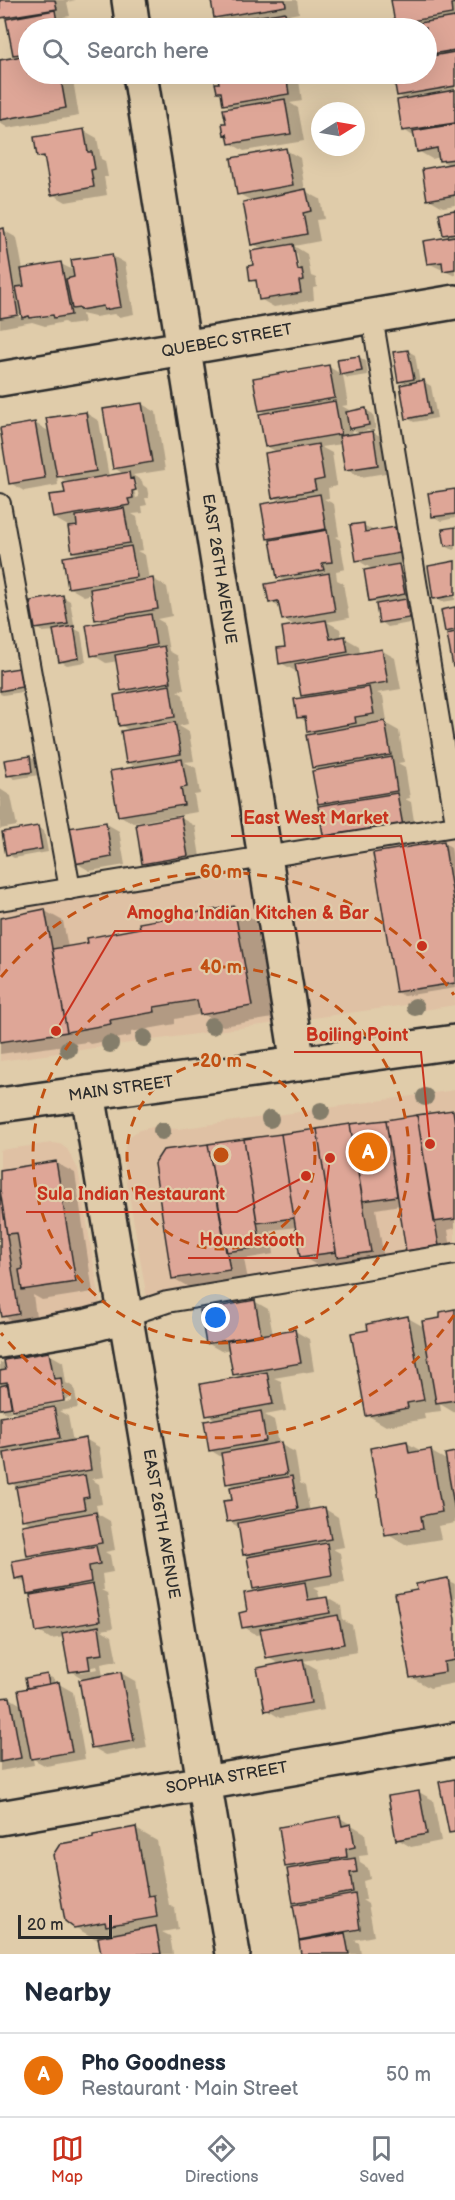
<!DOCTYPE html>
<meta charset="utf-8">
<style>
:root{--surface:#fff;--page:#f6f6f7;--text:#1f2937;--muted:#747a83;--line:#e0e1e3;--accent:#c8321e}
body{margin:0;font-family:"Balsamiq Sans",sans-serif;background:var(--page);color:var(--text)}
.compass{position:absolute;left:311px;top:102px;width:54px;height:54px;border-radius:50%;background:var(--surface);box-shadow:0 6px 24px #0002;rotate:79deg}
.scale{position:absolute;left:18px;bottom:15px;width:94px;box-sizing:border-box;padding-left:6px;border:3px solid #2b2b2b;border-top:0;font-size:16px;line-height:21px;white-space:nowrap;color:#2b2b2b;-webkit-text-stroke:4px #e0ccaa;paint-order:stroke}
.you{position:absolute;left:216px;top:1318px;width:21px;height:21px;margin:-15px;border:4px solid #fff;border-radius:50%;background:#1a73e8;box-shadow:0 0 0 9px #1a73e833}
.badge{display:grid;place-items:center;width:39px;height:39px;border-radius:50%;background:var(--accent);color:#fff;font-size:20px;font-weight:700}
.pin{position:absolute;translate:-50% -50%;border:3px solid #fff;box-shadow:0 2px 6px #0006}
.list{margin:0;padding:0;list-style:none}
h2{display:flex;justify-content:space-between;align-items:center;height:78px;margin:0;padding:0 24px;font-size:26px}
h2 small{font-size:20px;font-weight:400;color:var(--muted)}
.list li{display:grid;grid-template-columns:39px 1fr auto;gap:18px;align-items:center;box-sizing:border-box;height:84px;padding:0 24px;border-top:2px solid var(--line)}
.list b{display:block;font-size:22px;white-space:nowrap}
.list p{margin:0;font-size:20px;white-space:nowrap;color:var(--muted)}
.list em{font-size:20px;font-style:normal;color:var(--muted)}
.icon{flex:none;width:33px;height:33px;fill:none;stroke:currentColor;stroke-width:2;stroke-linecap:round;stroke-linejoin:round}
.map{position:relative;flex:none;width:455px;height:1954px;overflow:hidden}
.search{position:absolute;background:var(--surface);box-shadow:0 6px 24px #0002;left:18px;right:18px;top:18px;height:66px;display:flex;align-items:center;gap:15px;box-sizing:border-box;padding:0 21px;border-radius:33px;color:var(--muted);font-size:22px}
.sheet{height:162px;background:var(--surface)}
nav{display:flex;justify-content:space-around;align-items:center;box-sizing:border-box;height:84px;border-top:2px solid var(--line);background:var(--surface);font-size:16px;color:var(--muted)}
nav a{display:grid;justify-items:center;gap:3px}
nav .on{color:var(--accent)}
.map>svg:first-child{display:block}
.built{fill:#dfc1a4}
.shadow{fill:#0003;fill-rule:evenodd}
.building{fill:#dea697;stroke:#2b2b2b;stroke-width:1.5}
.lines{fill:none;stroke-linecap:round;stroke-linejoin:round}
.service-casing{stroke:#2b2b2b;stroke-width:24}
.minor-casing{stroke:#2b2b2b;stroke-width:38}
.secondary-casing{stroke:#2b2b2b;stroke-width:38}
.service{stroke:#e0ccaa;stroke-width:20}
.minor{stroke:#e0ccaa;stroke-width:33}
.secondary{stroke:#e0ccaa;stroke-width:33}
.tree{fill:#847d6a}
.ring{fill:none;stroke:#c25012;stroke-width:3;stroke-dasharray:10 8}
.labels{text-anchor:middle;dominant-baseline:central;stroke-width:4.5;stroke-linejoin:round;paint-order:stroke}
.street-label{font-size:16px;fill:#2b2b2b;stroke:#e0ccaa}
.centre{fill:#c25012;stroke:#e0ccaa;stroke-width:3}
.ring-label{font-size:18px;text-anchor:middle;font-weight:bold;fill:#c25012;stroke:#e0ccaa;stroke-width:4.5;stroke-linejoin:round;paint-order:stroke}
.leader{fill:none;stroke:#c8321e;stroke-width:2}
.callout-dot{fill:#c8321e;stroke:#e0ccaa;stroke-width:2}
.callout-label{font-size:18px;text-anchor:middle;font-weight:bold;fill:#c8321e;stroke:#e0ccaa;stroke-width:4.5;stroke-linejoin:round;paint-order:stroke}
</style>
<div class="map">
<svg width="455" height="1954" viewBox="0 0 455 1954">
<rect width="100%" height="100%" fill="#e0ccaa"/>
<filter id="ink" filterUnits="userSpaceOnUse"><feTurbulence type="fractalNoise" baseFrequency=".0167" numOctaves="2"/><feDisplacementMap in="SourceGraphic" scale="12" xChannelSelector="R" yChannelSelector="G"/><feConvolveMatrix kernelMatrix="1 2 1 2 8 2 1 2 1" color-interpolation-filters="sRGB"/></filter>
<g filter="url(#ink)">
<path class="built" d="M455,831V1005L418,1011L406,1005L0,1061V911Z
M455,1090V1252L148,1304L123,1160L126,1143L130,1136L139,1130L153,1127L178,1129Z
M52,1143L60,1144L67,1149L78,1169L100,1301L92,1314L0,1329V1150Z"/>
<path class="shadow" d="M0,0H76L67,2L70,16L63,17L69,20L70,28H28V74H72L79,116L8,128L0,123V62L21,58L14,54L8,21L2,17Z
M213,0H297L299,13L288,15L298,21L299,28H213L212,25L226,23L216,17Z
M393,0H455V205L443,207L429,199L449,165L440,160V157L432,159L418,151L416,138L404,130L406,100L398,95L395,74H426V28H406L397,23Z
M219,74H298L302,101L290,103L298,108L304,141L244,151L230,143L229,136L225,134L233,109L224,104L222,94L218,91L220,84Z
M83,130L97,138L101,159L105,161L108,177H104L107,195L66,202L52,194L46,161L38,156Z
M286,150L300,158L305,191L320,199L324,219L316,220L320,241L294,246L307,254L311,276L316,278L317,287L313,288L314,300L274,307L260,299L258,284L251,280L255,266L265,251L253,244L252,201L239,194ZM294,253H297L301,277H298Z
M455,212V276L428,263L451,238L444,234Z
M0,230H3L17,238L23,270L61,264L75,271L111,255L125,263L134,314L119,317L114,314L95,317L82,314L84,323L69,325L64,322L45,326L32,322L0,328ZM13,310L23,316V319L11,312ZM60,312L61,315L33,319V316Z
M408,351L415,355L420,383L424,382L431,386L437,418L414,422L407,418L406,385L400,381Z
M359,357L366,361L368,375L348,378L343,375L348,405L342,406L349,410V413L366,410L373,414L376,429L362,431L363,434L373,432L387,440L392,472L361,477L347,469L342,444L321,447L332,453L337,486L328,488L329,498L324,499L334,504L339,536L335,537L340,540L345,569L336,571L337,580L343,583L349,618L327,622L340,629L342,639L345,638L359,646L360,654L381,650L395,658L401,689L377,693L383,696L387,721L383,722L399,731L404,762L398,763L405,767L410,798L405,799L411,802L416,833L319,803L320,771L313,767L316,735L308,731L307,722L298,717L308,699L302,695L298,670L295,671L281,663L296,626L283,619L281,608L270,602L287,582L278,577L272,539L269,538L283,502L274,497L277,452L266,446L267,414L260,410L329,367L341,374ZM352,429L361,434L353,435Z
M142,404L156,412L165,470L133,475L142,481L143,485L147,488L149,498H145L147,505L142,506L143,513L132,514L137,517L143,550L137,551L145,555L149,580L153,579L167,587L172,616L157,619L164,623L169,651L178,656L184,690L177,691L183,695L188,724L179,726L189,732L194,761L185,762L196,768L200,794L194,795L197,812L133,823L119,815L138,768L127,762L131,731L120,725L129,694L123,690L118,661L106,663L93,655L103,623L96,619L92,594L84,596L70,588L81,556L73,552L79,524L68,526L54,518L70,483L57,476L58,485L24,491L10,483L35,423L50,432L86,413L99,421L109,477L124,474L114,468ZM132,480H135L139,497L136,498Z
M455,490V518L441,521L433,516Z
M363,525L376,532L395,529L409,537L413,561L396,564L413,574L415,622L388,627L381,622L377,603L370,600L374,570L357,560Z
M455,528V549L453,550L446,546Z
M455,563V600L442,602L435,598Z
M63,597L70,601L75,629L81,632L86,662L67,665L60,661L55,631L43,632L36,628Z
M19,669L26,674L29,691L3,695L0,694V673Z
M30,757L37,761L39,775L15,779L8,775Z
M0,789L11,796L17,826L0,829Z
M181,818L195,826L201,863L157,871L143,863Z
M105,823L119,831L125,865L90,871L76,863Z
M37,827L44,831L48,852L14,858L7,854Z
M444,843L451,847L455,873V988L404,996L397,992Z
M233,907L255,920L273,1018L223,1026L202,1014L175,1019V1024L131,1032V1036L90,1044L87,1042L0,1054V919L45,911L63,921L68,948Z
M455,1112V1228L448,1230L452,1254L421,1258L407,1250L400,1205L376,1209L384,1259L320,1267L301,1256L297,1227L271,1230L274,1254L244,1259L248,1280L192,1289L173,1278L163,1152Z
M56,1163L75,1173L93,1292L42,1300L33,1295L37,1324L21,1326L3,1316L0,1305V1172Z
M254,1301L268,1309L273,1335L295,1331L309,1339L314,1371L274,1378L281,1381L286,1411L265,1415L274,1420L279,1444L295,1452L300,1483L305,1486L310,1512L325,1509L338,1517L344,1547L333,1549L340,1553L345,1583L313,1588L318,1591L320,1600L327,1598L341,1606L343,1620L352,1625L357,1652L303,1661L317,1669L324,1710L280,1718L267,1710L281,1665L267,1657L263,1634L257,1635L244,1627L260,1591L255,1588L252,1558L245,1554L240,1528L228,1521L235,1488L228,1483L223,1458L210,1450L217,1420L207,1415L241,1378L234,1374L230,1349L221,1351L207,1343Z
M455,1311V1413L440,1404L441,1411L424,1413L425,1419L386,1426L367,1415L369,1331L408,1318L424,1327Z
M49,1354L63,1362L66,1383L74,1387L78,1408L59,1411L68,1416L73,1442L85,1439L99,1447L104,1477L91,1479L99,1484L102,1504L96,1505L98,1514L110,1521L115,1550L105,1552L110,1555L113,1572L102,1574L104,1590H101L107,1593L113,1628L102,1630L112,1636L117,1661L101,1664L103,1677L121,1673L135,1681L147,1748L106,1755L92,1747L85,1680L71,1671L64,1637L51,1639L38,1631L34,1596L29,1593L27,1584L16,1578L34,1558L29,1555L32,1525L23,1519L17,1487L11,1483L6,1457H0V1418L23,1414L14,1412L10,1387H7L11,1412L6,1413L0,1409V1363ZM72,1398V1401L24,1409V1406ZM97,1666L98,1669L81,1672V1669Z
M407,1443L423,1452L430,1451L448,1461L455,1453V1523L438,1526L441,1539L405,1545L387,1534Z
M447,1580L455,1584V1683L430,1688L411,1677L419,1591Z
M47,1675L54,1679L55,1685L59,1684L73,1692L85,1759L46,1766L33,1759L34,1765L0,1771V1700L10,1698L23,1706L29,1689L27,1679Z
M419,1792L433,1800L441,1841L411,1847L397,1839Z
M340,1818L365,1833L368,1855L359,1856L360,1863L368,1868L370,1879L363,1881L366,1900H362L368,1904L374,1936L354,1940L359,1943L361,1954H303L295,1906L301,1905L295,1902L293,1870L287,1866Z
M136,1829L157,1841L169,1905L175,1909L178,1929L162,1932L170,1936L173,1954H103L100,1939H96L74,1927Z"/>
<path class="building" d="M0,0H55L57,9L0,18Z
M211,0H285L286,6L214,18Z
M391,0H455V3L451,4L452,14L395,24Z
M55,10L58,28H28V53L13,55L6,19Z
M285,12L287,28H211V24Z
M455,17V50L426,55V28H414L413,24Z
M455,52V86L397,96L393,74H426V57Z
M28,55V74H60L66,108L0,120V60Z
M217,74H286L289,94L223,105L221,92H217L215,83H219Z
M455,90V123L402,131L397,100Z
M285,99L291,134L229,144L227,134L224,135L222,123H226L223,109Z
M455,124V159L439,161L437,148L417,152L413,131Z
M84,129L88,152H92L95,169L91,170L94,187L51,195L44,156L37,157L34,137Z
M286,148L293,185L237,195L231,158Z
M455,163V195L427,200L422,169Z
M306,189L311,211L303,213L307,234L251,245L243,202Z
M455,210V233L443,235L439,213Z
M4,228L18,315L0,318V229Z
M455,236V269L443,271L442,262L427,264L423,241Z
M293,244L298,270L302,269L304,280L299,281L301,293L259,300L256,280L250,281L248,266L253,265L251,251Z
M112,254L121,307L104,310L103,306L80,310V308L72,309L66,279L74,277L71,260Z
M61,262L71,315L54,318L53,315L30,318L29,316L22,318L16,287L24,286L21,269Z
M408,350L414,379L398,382L393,352Z
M359,356L362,371L340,375L337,359Z
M329,365L335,398L259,411L253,378Z
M424,380L430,414L406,419L400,385Z
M335,401L341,434L265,447L259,414Z
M142,403L152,462L113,469L103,409Z
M366,408L369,425L349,429L346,412Z
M86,412L96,471L57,477L46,418Z
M35,422L45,478L9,484L0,428Z
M373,431L378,465L345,470L339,436Z
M318,444L324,479L314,481L316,490L272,498L265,453Z
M129,472L130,479L133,478L136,490L132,491L133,498L128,499L130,505L53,518L49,495L65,493L63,483Z
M455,489V514L432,517L428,493Z
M320,494L326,529L267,539L261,504Z
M124,508L130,543L72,552L68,527L77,526L76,516Z
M364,523L365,532L395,527L400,553L356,561L350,525Z
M455,527V545L445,546L442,529Z
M327,530L332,562L322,563L324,570L277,578L270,540Z
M131,546L137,577L68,588L63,557Z
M455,561V595L433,599L428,566Z
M399,564L405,594L369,601L364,570Z
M329,573L335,611L282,620L278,601L269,603L265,584Z
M153,578L158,609L95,620L90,589Z
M63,595L68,624L35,629L30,601Z
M406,599L409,618L379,623L376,604Z
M455,607V630L445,632L441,610Z
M151,614L156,645L91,656L86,625Z
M326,620L330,639L345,636L348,652L279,664L277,648L285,647L282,627Z
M74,626L79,658L59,662L53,630Z
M455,632V667H453L447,634Z
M164,646L171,682L121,691L115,655Z
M382,649L388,682L301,696L295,664Z
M19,668L22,687L0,691V671Z
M170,685L175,717L119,726L114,695Z
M369,687L374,714L355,717L356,723L307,732L305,717L297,718L294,699Z
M385,721L391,755L312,768L306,735Z
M175,722L181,754L126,763L121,731Z
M30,756L32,772L7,776L4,760Z
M392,757L397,791L318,804L312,771Z
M182,759L187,787L181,788L184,805L118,816L110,771Z
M397,793L403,826L324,840L318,806Z
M181,816L188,856L142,864L136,824Z
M106,822L112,857L74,864L68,828Z
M38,826L42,849L6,855L2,832Z
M444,841L455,910V983L396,992L373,853Z
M234,906L252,1006L200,1015L197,1000L154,1007L155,1012L110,1020L111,1024L67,1032L52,949L88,943L87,938L140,928L139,923Z
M45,909L67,1032L0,1042V918Z
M453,1110L455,1125V1219L434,1222L417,1115Z
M417,1115L439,1246L406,1251L386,1120Z
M386,1120L397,1196L363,1201L350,1124Z
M350,1124L371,1252L337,1257L317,1129Z
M317,1129L336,1252L300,1257L281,1134Z
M281,1134L294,1218L257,1223L244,1139Z
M244,1139L261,1247L226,1252L208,1144Z
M208,1144L230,1270L172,1279L154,1164L163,1150Z
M56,1161L76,1282L22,1290L19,1270L23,1269L17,1233L7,1234L0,1190V1170Z
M0,1190L19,1314L2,1317L0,1307Z
M255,1300L261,1334L206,1344L200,1310Z
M455,1309V1400L436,1403L422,1321L440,1318V1312Z
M408,1316L424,1400L407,1403L408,1408L366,1416L351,1333L368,1330L367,1324Z
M295,1329L301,1363L233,1375L227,1341Z
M49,1352L54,1379L61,1378L64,1401L12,1410L7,1382L0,1383V1371L6,1370L4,1360Z
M267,1372L273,1404L206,1416L200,1384Z
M8,1384L12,1407L0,1409V1386Z
M54,1407L60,1438L0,1449V1417Z
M261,1411L266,1441L209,1451L204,1421Z
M86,1438L91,1470L9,1484L4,1453Z
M407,1441L409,1453L431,1449L442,1512L421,1516L423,1529L385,1535L370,1448Z
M281,1442L287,1474L226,1484L221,1453Z
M455,1452V1511L445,1454Z
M85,1475L89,1497L83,1498L85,1509L22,1520L16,1487Z
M292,1476L298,1509L227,1522L223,1501L232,1500L230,1487Z
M325,1507L331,1539L243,1555L238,1523Z
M96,1512L102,1543L27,1556L22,1525Z
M327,1543L332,1575L253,1589L247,1557Z
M96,1546L100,1564L89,1566L91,1582L27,1594L24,1577L15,1579L12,1561Z
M448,1578L455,1619V1660L444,1662L445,1672L410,1678L395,1594L417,1590L416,1584Z
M305,1582L308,1600L327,1597L330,1613L242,1628L239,1613L247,1611L244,1593Z
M93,1584L100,1621L36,1632L30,1595Z
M338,1615L344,1644L266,1658L260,1629Z
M99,1626L103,1654L88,1656L90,1669L69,1672L62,1633Z
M303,1659L311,1703L265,1711L257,1668Z
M121,1672L134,1741L91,1748L79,1680Z
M47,1674L49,1684L27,1688L25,1678Z
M59,1682L72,1752L31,1759L18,1690Z
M10,1697L21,1758L0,1762V1698Z
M455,1779V1832L449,1833L439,1782Z
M419,1791L427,1834L396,1840L388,1796Z
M340,1816L342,1826L351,1824L355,1847L346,1849L347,1857L285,1867L279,1827Z
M136,1827L148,1896L154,1895L157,1917L106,1926L105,1922L74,1928L65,1921L53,1855L60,1844L93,1838V1835Z
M355,1858L357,1872L350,1873L353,1892L293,1903L287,1869Z
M355,1894L360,1929L299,1940L293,1905Z
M156,1926L161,1954H101L98,1937Z
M345,1933L349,1954H301L299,1941Z"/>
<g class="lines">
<g class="service-casing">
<path id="service" d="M372,317L455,816
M0,504L70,889
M0,900L455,826
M125,1316L167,1302L455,1254"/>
</g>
<g class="minor-casing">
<path id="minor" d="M129,0L133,28
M140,74L298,1064
M0,379L455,302
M88,1093L233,1954
M0,1341L88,1326L125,1316
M0,1818L455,1740"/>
</g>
<g class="secondary-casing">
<path id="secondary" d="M0,1105L455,1042"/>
</g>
<use href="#service" class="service"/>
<use href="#minor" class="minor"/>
<use href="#secondary" class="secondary"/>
</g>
<g class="tree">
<circle cx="415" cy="1007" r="9"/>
<circle cx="212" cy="1026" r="9"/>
<circle cx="144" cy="1038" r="9"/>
<circle cx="110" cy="1044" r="9"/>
<circle cx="68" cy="1049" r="9"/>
<circle cx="425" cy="1097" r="9"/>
<circle cx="321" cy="1111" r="9"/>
<circle cx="270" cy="1119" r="9"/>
<circle cx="162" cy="1131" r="9"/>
</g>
</g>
<g class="ring">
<circle cx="221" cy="1155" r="94"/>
<circle cx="221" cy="1155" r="188"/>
<path d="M454 1315A283 283 0 0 1 1 1333M1 977A283 283 0 0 1 454 995"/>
</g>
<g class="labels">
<g class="street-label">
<text transform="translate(227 341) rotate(-10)">QUEBEC STREET</text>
<text transform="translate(219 569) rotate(81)">EAST 26TH AVENUE</text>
<text transform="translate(121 1089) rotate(-8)">MAIN STREET</text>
<text transform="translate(161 1524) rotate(80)">EAST 26TH AVENUE</text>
<text transform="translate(227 1778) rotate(-10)">SOPHIA STREET</text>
</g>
</g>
<circle cx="221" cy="1155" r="9" class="centre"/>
<g class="ring-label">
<text x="221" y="878">60 m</text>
<text x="221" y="973">40 m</text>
<text x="221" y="1067">20 m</text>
</g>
<path class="leader" d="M422 946L401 836H231M56 1031L115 931H381M430 1144L421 1052H294M306 1176L237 1212H26M330 1158L317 1258H188"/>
<g class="callout-dot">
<circle cx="422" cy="946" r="6"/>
<circle cx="56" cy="1031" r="6"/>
<circle cx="430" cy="1144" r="6"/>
<circle cx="306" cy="1176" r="6"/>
<circle cx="330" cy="1158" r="6"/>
</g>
<g class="callout-label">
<text x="316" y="824">East West Market</text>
<text x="248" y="919">Amogha Indian Kitchen &amp; Bar</text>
<text x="357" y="1041">Boiling Point</text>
<text x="131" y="1200">Sula Indian Restaurant</text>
<text x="252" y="1246">Houndstooth</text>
</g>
</svg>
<svg class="compass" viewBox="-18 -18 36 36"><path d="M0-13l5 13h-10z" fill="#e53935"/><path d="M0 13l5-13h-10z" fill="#747a83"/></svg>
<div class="scale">20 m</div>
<div class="you"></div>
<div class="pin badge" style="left:368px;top:1152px;background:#e8710a">A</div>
<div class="search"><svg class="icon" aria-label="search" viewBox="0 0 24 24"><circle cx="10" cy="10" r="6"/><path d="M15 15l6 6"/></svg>Search here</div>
</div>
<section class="sheet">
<h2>Nearby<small></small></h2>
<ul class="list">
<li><span class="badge" style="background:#e8710a">A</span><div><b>Pho Goodness</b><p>Restaurant · Main Street</p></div><em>50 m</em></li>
</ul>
</section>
<nav>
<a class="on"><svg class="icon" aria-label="map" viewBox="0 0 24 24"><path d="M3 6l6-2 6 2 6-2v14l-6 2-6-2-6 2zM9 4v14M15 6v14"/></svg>Map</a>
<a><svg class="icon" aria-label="directions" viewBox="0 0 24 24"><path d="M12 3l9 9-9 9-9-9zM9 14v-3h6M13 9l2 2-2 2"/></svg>Directions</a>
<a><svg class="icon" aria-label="saved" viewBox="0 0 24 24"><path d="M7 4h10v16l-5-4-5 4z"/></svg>Saved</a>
</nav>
